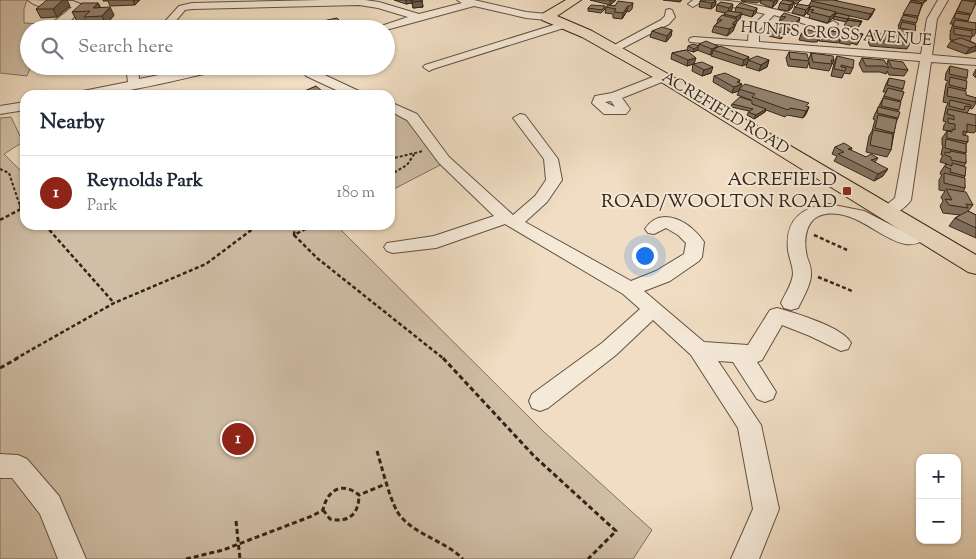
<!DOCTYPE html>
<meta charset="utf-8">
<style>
:root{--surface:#fff;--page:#f6f6f7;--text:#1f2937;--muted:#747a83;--line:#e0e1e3;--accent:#8f2418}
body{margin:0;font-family:"Sorts Mill Goudy",serif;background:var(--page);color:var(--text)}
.controls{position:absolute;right:15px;bottom:15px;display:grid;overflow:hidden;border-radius:10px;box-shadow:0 1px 4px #0004}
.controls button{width:45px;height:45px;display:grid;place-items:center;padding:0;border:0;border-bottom:1px solid var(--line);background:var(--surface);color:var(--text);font:25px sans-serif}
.you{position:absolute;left:644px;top:255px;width:18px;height:18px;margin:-12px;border:4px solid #fff;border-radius:50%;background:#1a73e8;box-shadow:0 0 0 8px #1a73e833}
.badge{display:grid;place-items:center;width:32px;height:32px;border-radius:50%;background:var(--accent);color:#fff;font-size:16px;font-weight:700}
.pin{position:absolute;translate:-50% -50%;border:2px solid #fff;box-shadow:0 1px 5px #0006}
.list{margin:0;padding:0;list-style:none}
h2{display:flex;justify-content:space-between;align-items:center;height:65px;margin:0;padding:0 20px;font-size:21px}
h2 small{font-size:16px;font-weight:400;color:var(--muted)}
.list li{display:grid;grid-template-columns:32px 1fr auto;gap:15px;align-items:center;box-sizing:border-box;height:75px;padding:0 20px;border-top:1px solid var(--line)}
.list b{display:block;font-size:19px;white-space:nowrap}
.list p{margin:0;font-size:16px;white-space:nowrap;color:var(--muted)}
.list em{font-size:16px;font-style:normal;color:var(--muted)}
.icon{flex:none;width:28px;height:28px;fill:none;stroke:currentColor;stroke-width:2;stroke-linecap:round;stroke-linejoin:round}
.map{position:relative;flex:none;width:976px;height:559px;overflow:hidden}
.search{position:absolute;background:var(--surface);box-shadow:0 1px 4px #0004;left:20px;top:20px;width:375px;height:55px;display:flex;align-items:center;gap:12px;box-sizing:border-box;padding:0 18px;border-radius:28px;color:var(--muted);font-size:19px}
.panel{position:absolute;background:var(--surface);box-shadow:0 1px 4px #0004;left:20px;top:90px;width:375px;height:140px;border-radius:15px}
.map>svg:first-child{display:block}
.green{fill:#d0bea6;stroke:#81715f}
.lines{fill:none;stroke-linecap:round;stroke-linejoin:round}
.minor-casing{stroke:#625243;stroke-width:2}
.major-casing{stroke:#322418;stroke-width:2}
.path-far2{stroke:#322418;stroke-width:2;stroke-dasharray:3 2;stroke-linecap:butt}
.path-far1{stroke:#322418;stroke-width:2.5;stroke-dasharray:4 2.5;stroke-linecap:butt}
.path{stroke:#322418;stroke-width:3;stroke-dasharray:5 3;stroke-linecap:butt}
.minor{fill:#f5e9d8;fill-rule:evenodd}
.major{fill:#f0ddc3;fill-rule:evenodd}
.wall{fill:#807261;stroke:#322418}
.shaded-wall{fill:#685c4f;stroke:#322418}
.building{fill:#958471;stroke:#322418}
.poi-dot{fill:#8f2418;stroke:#f5e9d8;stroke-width:2}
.labels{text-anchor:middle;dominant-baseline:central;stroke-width:4;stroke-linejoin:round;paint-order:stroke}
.far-street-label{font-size:16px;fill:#322418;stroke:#f5e9d8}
.poi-label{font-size:19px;fill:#322418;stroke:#f5e9d8;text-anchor:end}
</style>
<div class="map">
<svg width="976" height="559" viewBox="0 0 976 559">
<rect width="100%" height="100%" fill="#f0ddc3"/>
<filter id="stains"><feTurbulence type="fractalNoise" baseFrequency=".004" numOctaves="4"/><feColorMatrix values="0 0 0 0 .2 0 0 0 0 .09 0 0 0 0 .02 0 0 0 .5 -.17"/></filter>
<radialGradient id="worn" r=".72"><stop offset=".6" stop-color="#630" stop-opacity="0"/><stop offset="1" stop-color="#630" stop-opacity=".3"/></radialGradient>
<path class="green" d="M0,0H27L24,9V23L43,24L37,29H29V66H31L27,76L0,73Z
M398,109L446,162L390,191V113Z
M11,117L23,142L4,154L25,175V225H336L543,431L652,530L633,559H0V118Z"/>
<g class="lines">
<g class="minor-casing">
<path id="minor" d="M28,0L73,1L83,5C78,15 65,28 54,29L50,26L51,24L72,7C58,6 39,11 28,0Z
M322,0H365L379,2L419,14L462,3L457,0H474L526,12L547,14L552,17L547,20L526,18L474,6L386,30L372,29L408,17L378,8L359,5L192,9L185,10L169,29H158L179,6L192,3Z
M693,0H704L693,7L688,4Z
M709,0C749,0 789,13 827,24L833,21L838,24L833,30L829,31L774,15L759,30V42L921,54L927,19L938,0H948L937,19L932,55L976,59V65L931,62L911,200C905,209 892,217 881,215L879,211L895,198L920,61L690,42L689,40L690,38L694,37L748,41L749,29L765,14L714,3Z
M803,0H813L806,7H795V3Z
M669,9L672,10L675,17L669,24L617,51L613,52L607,49L661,20L665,16L666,10Z
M563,22L567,23L568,25L567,27L433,69L429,71L423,67L425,65Z
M126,66H138L139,79L204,66H228L222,70C174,80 125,95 76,95L78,92L128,82Z
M298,66H311L314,70L361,92L363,95H347L306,76Z
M663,73L667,74L669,77L667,80L622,98L630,109L626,114H604L592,103L595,96L612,93ZM611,101L615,107L605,102Z
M25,102V110L0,114V106Z
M390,102L417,114L449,157L513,215L535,196L546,180L544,159L513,118L520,114L525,115L558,159L562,180L547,202L525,222L631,281L656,271L684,254L686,243L678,235L666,228L654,234L648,233L645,229C661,204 692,223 704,242L702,257L699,261L670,281L644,291L704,342L748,345L770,310L777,308C795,313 843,327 851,343L848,349L841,351L810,336L782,325L762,360L757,362L776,392L773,399L765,402L757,399L733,362L718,361L761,425L779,509L759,559H731L753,509L738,428L691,355L653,320L616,355L548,408L540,411L532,408L529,401L532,394L602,343L640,309L623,294L505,224L436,248L393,253L387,251L384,247L387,243L434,236L494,216L439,163L407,120L390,111Z
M829,204L864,211L907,233L922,226L928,228L931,232C912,260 883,233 863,223C852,217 839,212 826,214C805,217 803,240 807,257C809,262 811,267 811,272C812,283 803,298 798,308L791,310L784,308L781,303C785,294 792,284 793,274C793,266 789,258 788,250C785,220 801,207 829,204Z
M0,454L18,455L27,459L59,496L86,559H58L40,514L12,478H0Z"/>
</g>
<g class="major-casing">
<path id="major" d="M566,0H581L557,16L592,31L668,74L976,255V274L968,272L658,80L582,37L542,20L541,17L542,14Z"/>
</g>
<path class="path-far2" d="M390,159L423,151
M0,169L9,173L20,206
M390,175L407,165L415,153"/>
<path class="path-far1" d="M20,205L21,209L25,211
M0,220L21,209
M45,225L114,303
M295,225L294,235L313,225
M294,235L317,258L444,359
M814,235L847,250
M818,277L852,291
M15,359L114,303L206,264L258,225"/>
<path class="path" d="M443,358L534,456L616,531L588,559
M0,368L18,358
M377,451C382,467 391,506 401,517C418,536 445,541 463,559
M323,510L330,519C349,523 359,514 359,495
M236,521L240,559
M186,559L223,550L312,516L323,510C327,490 342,481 359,495L388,483"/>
<use href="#minor" class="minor"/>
<use href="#major" class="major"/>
</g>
<path class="wall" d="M103,0H140L135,5L110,6L108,1H103Z
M394,0H422L423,7L413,8L412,3L406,4Z
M590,0H616L610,5Z
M663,0H682L680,2Z
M742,0H778L776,4L772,8L760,3L761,0L757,3L741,1Z
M783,0H801L797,4L793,3L792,8L788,11L778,9L780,3Z
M812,0H837V1L872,15L868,20L836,13L833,18L828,23L809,18L810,15L807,14L809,9L811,7H810L808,12L804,16L792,13L795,7L809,6Z
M911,0H927L925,2H924L921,8L915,25V31L912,37L904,35L910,43L907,49L870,46L867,39L870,33L897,36L898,34H897L899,27L898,26Z
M962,0H976V3L967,22L976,23V32L974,36H972L970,41L976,44L966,54L947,47L951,41L953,40H950V34L951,32H950L953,24H950Z
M700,1H716L715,6L711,9L699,7Z
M721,2L732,10L730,11L735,12L736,7L757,8L756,13L752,17L741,14L740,19L737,21L733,31L727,36L712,32L714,26L717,23L718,19L723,16L725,13L716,11L717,5Z
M98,3L101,8L114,15L106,25L88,26L86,20L77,21L72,12Z
M633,3L632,9L629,12L627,11L622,19L613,18V14L605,13L606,7Z
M70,6L57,17L41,18L36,9Z
M605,6V9L601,13L588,11V8Z
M781,16L800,18L798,24L789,33L786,32L781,39L769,36L771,30L775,26L776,24L779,22Z
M834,16L862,21L855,33L863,34L857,45L851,43L850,45L839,43L842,37L849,33L842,31L847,21L846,22L833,19Z
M318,22L342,23L343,29H320Z
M672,30L671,36L666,42L650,37L652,31Z
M824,31L821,37L817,42H811L799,40L801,34Z
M844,32L838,43L819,41L822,35Z
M699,44L718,46V48L749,57L748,60H769L767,67L759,71L746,67L747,64L742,66L711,56L712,54L710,55L697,50H698L693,52L687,50L688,46H698Z
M686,50L694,64L711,73L702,76L692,71L693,64L687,66L671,59L672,53Z
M789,52L809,59L811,53L834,60L829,71L810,68L809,62L807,68L788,66L786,58Z
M837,56L853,68L850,74L844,73L842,78L831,76L834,63Z
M862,58L887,64L888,60L908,70L904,76L889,75L887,71L886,74L880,72H863L859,64Z
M950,66L967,78L965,81L966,89L965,91L966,95L976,98V103L972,109L970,108L967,113L976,115V131L974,133L967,132L965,135L968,142L966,144V153L965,154L966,163L964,166L965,176L964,178L965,188L963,192L973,205L968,211L976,215V238L949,226L955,218L960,215L943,213L940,206L943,201L941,197L945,191L939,190V180L942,175L940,174L941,171L946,164H947L940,162L941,159L943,155H941L943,145H942V138L947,131H951L943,130L944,125L946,122L943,121L946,107L948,103L943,102L946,84L948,81L945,80L946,73Z
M976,69V78L973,75Z
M714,76L739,83L740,88L809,107L806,114L803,118L787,115L785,117L766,110L765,112L754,119L747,115L749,111L731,107L732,104L750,101L751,100L737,95L739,91L732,93L713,82Z
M889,78L903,89L901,92H904L900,102L898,111V118L896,122L891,150L887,157L866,152L869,136L872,131L875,120L873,119L875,114L886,92H883L886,84Z
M835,147L852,148L851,151L866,157L878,158L875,162L883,176L874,181L834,161L837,156L832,154Z"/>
<path class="shaded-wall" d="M63,0H67L70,6L57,17L53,9Z
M133,0H140L135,5Z
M406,0H412V3L406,4Z
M610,0H616L610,5Z
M776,0H778L776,4L772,8L774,2Z
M422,1L423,7L413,8L412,2Z
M716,1L715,6L711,9L712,3Z
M794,2L792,8L788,11L790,5Z
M98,3L102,11L97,17L93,8Z
M733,4L732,10L727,14L729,8Z
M628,6L627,11L622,19L623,13Z
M810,6L808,12L804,16L806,10Z
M110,7L114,15L106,25L102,16Z
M757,8L756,13L752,17L754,11Z
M875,9L872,15L868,20L871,14Z
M836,12L833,18L828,23L830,17Z
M742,13L740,19L737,21L733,31L727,36L732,24L735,21L736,17Z
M800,18L798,24L789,33L791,27Z
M342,23L343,29H323V27Z
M787,28L785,34L781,39L783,33Z
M672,30L671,36L666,42L667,36Z
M824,31L821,37L817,42L819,36Z
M698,46V50L693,52L694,49Z
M718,46L717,51L713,50L712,54L710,55L712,49Z
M976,46V51L966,54L970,48Z
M749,57L747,64L742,66L744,60Z
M696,58L694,64L687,66L688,60Z
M769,60L767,67L759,71L761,65Z
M162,66H173L164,69Z
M713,67L711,73L702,76L704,70Z
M740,80L738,85L742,84L740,89H739V91L732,93L734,87Z
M322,91L323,95H315V93Z
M809,107L806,114L803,118L806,111Z
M766,109L765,112L754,119L756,115Z
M888,169L883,176L874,181L878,174Z"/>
<path class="building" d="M47,0H63L53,9H36Z
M412,0H422V1L412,2Z
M702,0H714L716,1L712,3L700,1Z
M769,0H776L774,2Z
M783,0H785L794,2L790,5L780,3Z
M812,0H833L875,9L871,14L811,1Z
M911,0H925L923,3Z
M962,0L976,2L971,14L957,11Z
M618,1L633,3L630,6H628L623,13L614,12L616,9L606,7L608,5L615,6Z
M721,2L733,4L729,8L717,5Z
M910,2L922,4L918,16L903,14Z
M82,3H98L93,8L110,7L102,16L84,17L90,11L72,12Z
M740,3L757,8L754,11L736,7Z
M798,4L810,6L806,10L795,7Z
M591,5L605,6L602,10L588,8Z
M812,6L836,12L830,17L811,12L814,10L809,9Z
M728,11L742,13L736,17L724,14Z
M784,13L800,18L791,27L776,24L786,17L781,16Z
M837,13L850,16L847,19L834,16Z
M956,13L970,15L968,21L954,18Z
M722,15L737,19L732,24L735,25L729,29L714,26L722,20L718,19Z
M903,15L918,18L916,23L901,20Z
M337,18L342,23L323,27L318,22Z
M848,18L862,21L860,25L861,22L848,20L846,22Z
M848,20L861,22L858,28L844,25Z
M955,20L976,23V30L953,26Z
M902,22L916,25L915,31L900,28Z
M775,25L787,28L783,33L771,30Z
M290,26L292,28H270Z
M662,27L672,30L667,36L652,31Z
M954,28L972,31V37L954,34Z
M805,29L817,32L819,30L824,31L819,36H814L801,34Z
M825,31L844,32L840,37L822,35Z
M846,32L863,34L860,39L854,37L852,39L842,37Z
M870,33L900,36L898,34H903L910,43L873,40Z
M961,38L976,44V46L970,48L951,41Z
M706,41L718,46L712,49L699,44Z
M693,44L699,46L694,49L688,46Z
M720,46L749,57L744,60L713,50Z
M686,50L696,58L688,60L672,53Z
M789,52L807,54L809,61L790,59Z
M811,53L833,56L834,60H831L832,64L813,62Z
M757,56L769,60L761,65L748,60Z
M837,56L854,60L853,68L841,65V67L846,68L845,71L834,69Z
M862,58L884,60L889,68L883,66H866Z
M888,60L903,62L908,70L892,68Z
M702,62L713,67L704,70L693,64Z
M950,66L968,70L967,78L949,74Z
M725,73L740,80L737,82L742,84L734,87L714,76Z
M950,77L967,81L966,89L949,85Z
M889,78L905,81L903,89L887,85Z
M745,84L809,103L806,106L809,107L806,111L790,108L788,110L752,97L755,94L739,89Z
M316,86L322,91L315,93L317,95H295Z
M948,87L966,91V95L976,98V102L947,96Z
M888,88L904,92L901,101L884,96Z
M296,91L298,93L295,95H286Z
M740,97L752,101V104L766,109L756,115L748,112L753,109L732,104Z
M883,98L901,102L899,110L881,106Z
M950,100L971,105V107L965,106L964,110L949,106Z
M878,107L900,112L898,118L877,113Z
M948,109L976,115V126L967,124V132L963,131V135L968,136V142L947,138V131L952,132V129L955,130V124L948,123V118L954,120V116L947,114Z
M878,115L897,119L894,133L875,128Z
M873,130L893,134L891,150L870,145Z
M946,139L966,144V153L945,148Z
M844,143L852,148L848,149L851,150L866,157L871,154L878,158L871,160L888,169L878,174L838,154L844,152L835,147Z
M950,151L966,154V163L951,160V157L945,155V152L950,153Z
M952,163L966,167L965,176L950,172L951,169L945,167L946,164L952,166Z
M944,173L965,178V188L944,183Z
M946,189L966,192L973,205L966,204L968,208L949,205L945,199L952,200Z
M968,211L976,215V228L955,218Z"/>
<rect class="poi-dot" x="842" y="186" width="10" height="10" rx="2.5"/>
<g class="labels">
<g class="far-street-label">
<text transform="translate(836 35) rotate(4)">HUNTS CROSS AVENUE</text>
<text transform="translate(725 114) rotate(31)">ACREFIELD ROAD</text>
</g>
<g class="poi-label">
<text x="837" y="180">ACREFIELD<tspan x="837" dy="22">ROAD/WOOLTON ROAD</tspan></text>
</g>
</g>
<rect width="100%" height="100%" filter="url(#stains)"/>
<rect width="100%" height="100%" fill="url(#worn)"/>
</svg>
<div class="controls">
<button>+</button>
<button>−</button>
</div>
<div class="you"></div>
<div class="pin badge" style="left:238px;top:439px">1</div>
<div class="search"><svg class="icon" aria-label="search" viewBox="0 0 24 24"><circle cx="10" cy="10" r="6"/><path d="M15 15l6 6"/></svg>Search here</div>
<section class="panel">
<h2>Nearby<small></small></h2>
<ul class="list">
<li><span class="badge">1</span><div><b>Reynolds Park</b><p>Park</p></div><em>180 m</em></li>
</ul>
</section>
</div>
